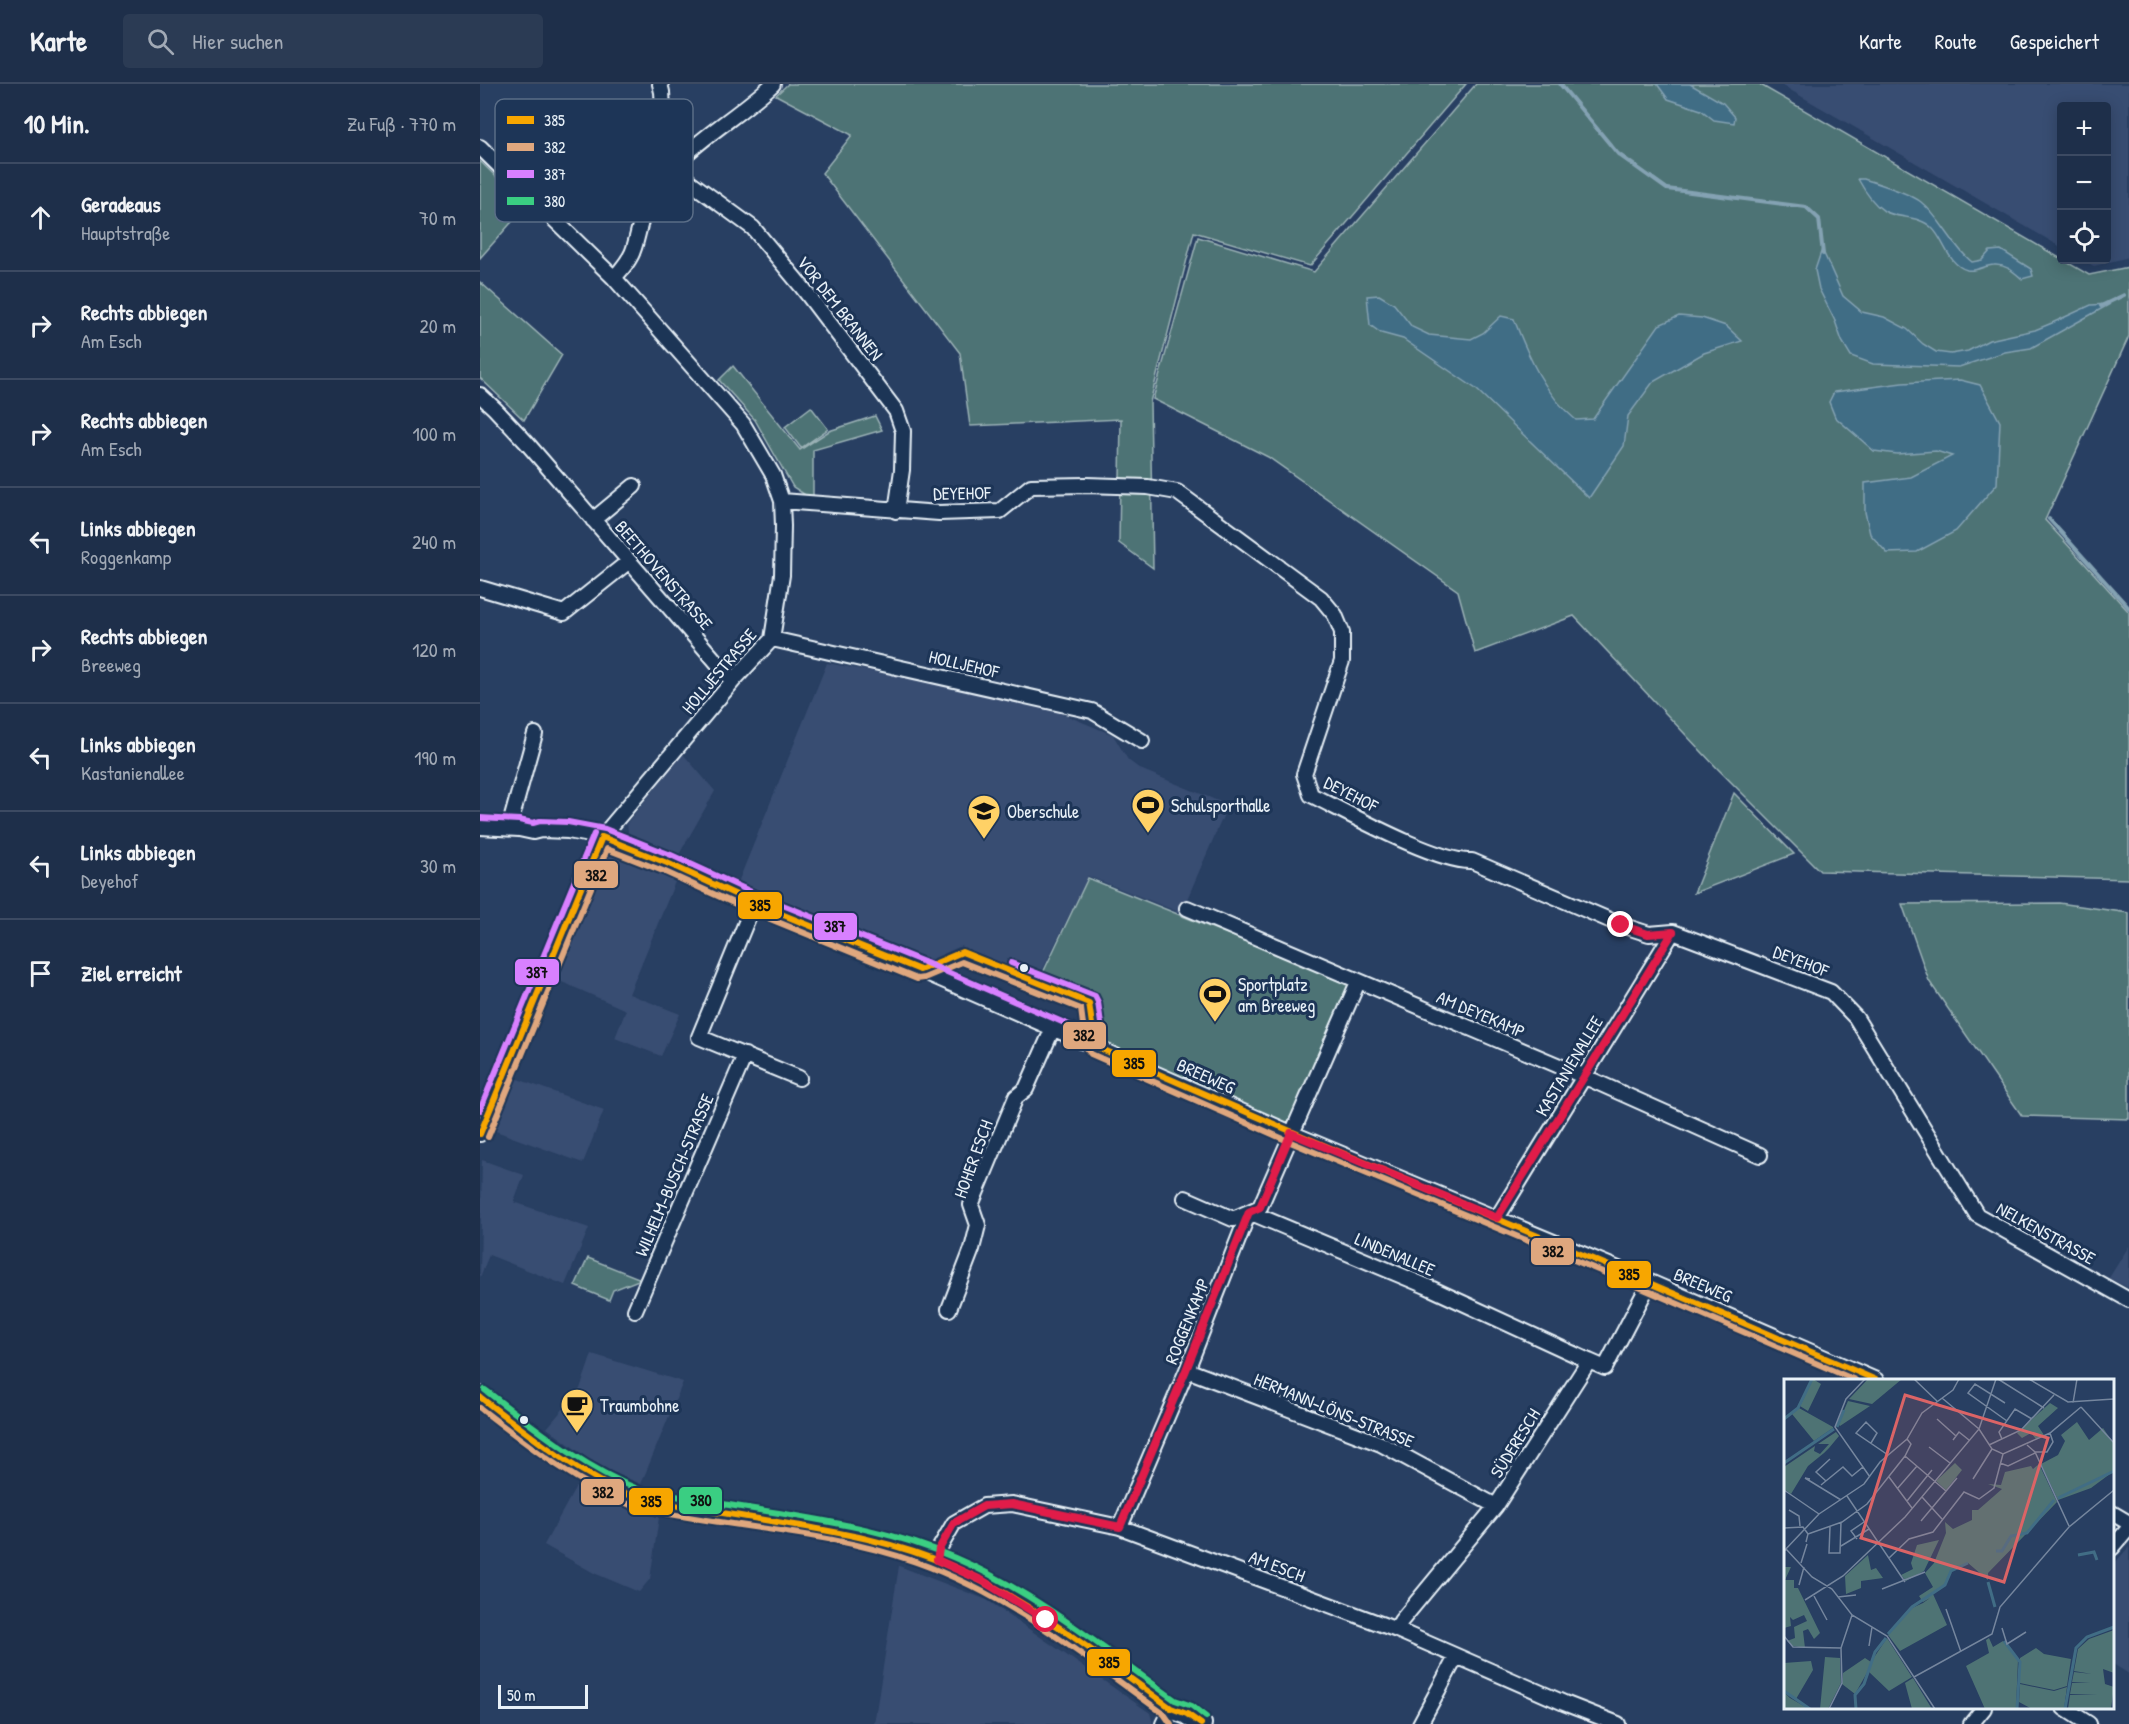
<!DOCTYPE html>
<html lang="de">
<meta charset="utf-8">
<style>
:root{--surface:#1e2f4a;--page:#2b3b54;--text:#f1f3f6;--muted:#a1a9b5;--line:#3c4a62}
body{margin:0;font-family:"Patrick Hand",sans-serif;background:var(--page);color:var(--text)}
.controls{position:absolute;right:18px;top:18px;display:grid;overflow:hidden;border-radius:6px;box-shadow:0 3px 15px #0003}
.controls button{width:54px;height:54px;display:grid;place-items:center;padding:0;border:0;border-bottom:2px solid var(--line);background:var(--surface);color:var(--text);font:30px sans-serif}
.scale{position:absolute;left:18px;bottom:15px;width:90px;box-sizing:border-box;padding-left:6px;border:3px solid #e8f1f8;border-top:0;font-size:16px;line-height:21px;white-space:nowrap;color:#e8f1f8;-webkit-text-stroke:4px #1d3557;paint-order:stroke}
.stop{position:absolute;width:18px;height:18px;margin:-14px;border:4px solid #e11d48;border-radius:50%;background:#fff}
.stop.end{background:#e11d48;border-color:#fff;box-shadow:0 2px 6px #0008}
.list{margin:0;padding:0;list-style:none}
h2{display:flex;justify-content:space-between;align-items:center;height:78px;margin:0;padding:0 24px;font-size:26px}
h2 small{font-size:20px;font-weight:400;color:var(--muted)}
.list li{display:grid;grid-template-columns:39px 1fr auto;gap:18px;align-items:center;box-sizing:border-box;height:108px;padding:0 24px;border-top:2px solid var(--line)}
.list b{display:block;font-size:22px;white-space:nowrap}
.list p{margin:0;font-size:20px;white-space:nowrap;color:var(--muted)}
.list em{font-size:20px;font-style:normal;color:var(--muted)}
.icon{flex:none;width:33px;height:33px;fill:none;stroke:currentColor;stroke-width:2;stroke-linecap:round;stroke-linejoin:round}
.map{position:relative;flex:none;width:1649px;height:1640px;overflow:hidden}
header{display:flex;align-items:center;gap:36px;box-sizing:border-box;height:84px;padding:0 30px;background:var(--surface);border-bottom:2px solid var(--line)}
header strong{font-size:28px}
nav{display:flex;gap:33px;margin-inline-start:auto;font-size:21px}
.search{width:420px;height:54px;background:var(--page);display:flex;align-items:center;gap:15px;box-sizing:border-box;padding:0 21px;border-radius:6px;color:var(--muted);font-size:22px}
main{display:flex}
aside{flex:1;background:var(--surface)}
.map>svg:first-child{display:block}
.built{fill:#394d72}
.green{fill:#4e7374;stroke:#9bb2b6;stroke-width:1.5}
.water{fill:#416d85;stroke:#84a2b3;stroke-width:1.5}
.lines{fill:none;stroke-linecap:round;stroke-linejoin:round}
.stream{stroke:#84a2b3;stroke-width:4}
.street-casing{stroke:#e8f1f8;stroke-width:18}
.secondary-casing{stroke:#e8f1f8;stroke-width:24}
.street{stroke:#1d3557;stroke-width:14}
.secondary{stroke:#1d3557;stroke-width:20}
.bus-1-casing{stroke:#1d3557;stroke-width:10}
.bus-2-casing{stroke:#1d3557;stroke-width:10}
.bus-3-casing{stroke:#1d3557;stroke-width:10}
.bus-4-casing{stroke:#1d3557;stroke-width:10}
.bus-1{stroke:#f7a600;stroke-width:6}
.bus-2{stroke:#dfa77e;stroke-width:6}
.bus-3{stroke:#d880ff;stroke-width:6}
.bus-4{stroke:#3ace82;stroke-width:6}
.route{stroke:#e11d48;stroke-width:8}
.bus-dot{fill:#e8f1f8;stroke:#1d3557;stroke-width:2}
.labels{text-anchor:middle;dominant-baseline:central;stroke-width:6;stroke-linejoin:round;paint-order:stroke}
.street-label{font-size:18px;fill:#e8f1f8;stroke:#1d3557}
.poi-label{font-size:18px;fill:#e8f1f8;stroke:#1d3557;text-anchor:start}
.inset-river{fill:none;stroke:#416d85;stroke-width:3}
.inset-road{fill:none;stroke:#75869e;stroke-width:1.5}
.view{fill:#db6466;fill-opacity:0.15;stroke:#db6466;stroke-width:3}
.inset-edge{fill:none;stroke:#e8f1f8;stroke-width:3}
.key{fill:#1d3557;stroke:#5a6d87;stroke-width:1.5}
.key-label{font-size:16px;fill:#e8f1f8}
.line-badge{stroke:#1d3557;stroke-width:2}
.pale-badge-label{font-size:16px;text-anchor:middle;font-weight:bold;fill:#111}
</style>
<header>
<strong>Karte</strong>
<div class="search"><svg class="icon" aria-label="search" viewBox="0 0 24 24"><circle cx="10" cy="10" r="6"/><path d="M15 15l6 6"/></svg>Hier suchen</div>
<nav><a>Karte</a><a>Route</a><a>Gespeichert</a></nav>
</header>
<main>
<aside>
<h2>10 Min.<small>Zu Fuß · 770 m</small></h2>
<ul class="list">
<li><svg class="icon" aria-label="ahead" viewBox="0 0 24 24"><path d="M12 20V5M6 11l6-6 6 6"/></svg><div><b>Geradeaus</b><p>Hauptstraße</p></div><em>70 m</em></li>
<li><svg class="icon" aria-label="right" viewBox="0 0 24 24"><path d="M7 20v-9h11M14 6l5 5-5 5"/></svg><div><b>Rechts abbiegen</b><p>Am Esch</p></div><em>20 m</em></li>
<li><svg class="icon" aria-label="right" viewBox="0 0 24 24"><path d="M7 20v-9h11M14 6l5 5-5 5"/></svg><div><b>Rechts abbiegen</b><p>Am Esch</p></div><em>100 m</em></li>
<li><svg class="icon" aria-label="left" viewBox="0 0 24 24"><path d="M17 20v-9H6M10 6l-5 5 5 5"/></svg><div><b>Links abbiegen</b><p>Roggenkamp</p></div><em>240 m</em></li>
<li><svg class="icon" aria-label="right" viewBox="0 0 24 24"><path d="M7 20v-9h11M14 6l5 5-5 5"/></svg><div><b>Rechts abbiegen</b><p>Breeweg</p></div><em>120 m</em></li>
<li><svg class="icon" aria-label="left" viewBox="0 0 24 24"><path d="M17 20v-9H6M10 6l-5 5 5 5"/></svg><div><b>Links abbiegen</b><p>Kastanienallee</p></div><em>190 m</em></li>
<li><svg class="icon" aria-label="left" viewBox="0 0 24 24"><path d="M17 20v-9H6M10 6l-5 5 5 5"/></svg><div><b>Links abbiegen</b><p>Deyehof</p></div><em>30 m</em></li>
<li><svg class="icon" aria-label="arrive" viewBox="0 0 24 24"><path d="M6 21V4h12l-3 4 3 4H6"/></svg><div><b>Ziel erreicht</b></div></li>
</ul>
</aside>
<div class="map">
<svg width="1649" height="1640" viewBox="0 0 1649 1640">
<rect width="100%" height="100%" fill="#283f62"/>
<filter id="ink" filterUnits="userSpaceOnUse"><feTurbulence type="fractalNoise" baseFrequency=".0167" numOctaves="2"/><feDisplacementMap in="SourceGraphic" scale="12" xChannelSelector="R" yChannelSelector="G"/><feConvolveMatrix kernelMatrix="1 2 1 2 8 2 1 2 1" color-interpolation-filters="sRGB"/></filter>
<g filter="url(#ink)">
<path class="built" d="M1300,0H1649V173L1614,182L1603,176H1626V22H1582L1581,163Z
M347,579L464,601L578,628L633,651L648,676L660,685L748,721L701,829L608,792L558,895L481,862L440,880L257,801Z
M203,670L235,707L197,774L149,755L147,739Z
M136,769L197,793L149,910L200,930L181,972L135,954L146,926L73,894L124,771Z
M32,993L124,1026L103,1079L13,1046Z
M2,1076L44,1091L34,1118L109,1144L85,1201L9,1171L0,1193Z
M1649,1162V1204L1629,1194Z
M112,1270L203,1298L161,1400L133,1388L109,1375L67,1344L100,1305Z
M96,1403L127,1416L179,1433L170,1495L159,1508L114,1489L64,1461Z
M1649,1463V1590L1633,1580L1632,1482Z
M419,1482L507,1516L670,1629L673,1640H394Z"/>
<path class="green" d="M308,0H986L830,182L714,148L670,318L673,484L639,459L641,335L490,342L480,269L342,89L372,51L296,11Z
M996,0H1279L1609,191L1649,183V252L1565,436L1649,528V795L1340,787L1237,684L1094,532L995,569L978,507L788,373L673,315L718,153L834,188Z
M0,77L46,122L0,174Z
M0,198L82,271L44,336L0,294Z
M253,282L320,366L349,347L395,332L402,346L333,366V416L313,403L275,336L239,296Z
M331,323L348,345L321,364L305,343Z
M1254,709L1314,770L1214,809Z
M608,794L869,899L809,1042L624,960L613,917L560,895Z
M1579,819L1649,829V1035L1542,1032L1449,897L1422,820Z
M108,1174L161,1195L133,1206L129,1216L95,1202Z"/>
<path class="water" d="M1177,0H1210L1243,19L1255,33L1254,39L1234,36L1221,26L1188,15Z
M1378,95H1384C1399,100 1430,109 1441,118C1462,135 1471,161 1492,178L1502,176L1510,167L1521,166L1551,185L1553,192L1542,195C1534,188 1526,180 1514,181C1505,181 1496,188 1487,186C1468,181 1464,155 1452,144C1439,131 1418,135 1404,127C1393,120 1384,106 1378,95Z
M1342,165L1363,212L1382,228L1404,233L1427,245L1443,260L1456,268L1471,270L1488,267L1509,256L1555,246L1572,239L1611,221L1630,220L1551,264L1525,268L1479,283L1393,280L1371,272L1362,257L1355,237L1339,205L1335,186Z
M899,211L914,220L932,243L949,251L991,255L1003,249L1021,232L1034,235C1048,272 1065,311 1096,336L1113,335L1179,241L1199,232L1222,234L1246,242L1262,257L1224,269L1173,298L1148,332L1144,362L1109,414L996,305L923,255L901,249L890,241L887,212Z
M1480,296L1500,301L1520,338L1517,400L1476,447L1437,468L1407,469L1390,450L1385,428V399L1431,393L1472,372L1456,367L1417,370L1394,367L1355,333L1349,318L1354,308L1422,299Z"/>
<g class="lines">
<path class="stream" d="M1080,0L1138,70L1187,105L1326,123L1339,135L1343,170
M1621,222L1644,211
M1569,435L1649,524"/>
<g class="street-casing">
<path id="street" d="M180,0L182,8L187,87
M0,63L134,194L263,340L293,391L302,417L303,442L302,491L292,555L253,597L122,753L0,1050
M191,84L273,144L322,203L416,327L423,347L422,386L416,427
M134,194C142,185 151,175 154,164C160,145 162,124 173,107C206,60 252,38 293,0
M0,311L15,325L46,358L253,597
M302,417L459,429L520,427L551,402L606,401L668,403L697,408L841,514L855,531L862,548V577L824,690L831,711C866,728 957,779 992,777L1141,841L1169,850L1193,848L1351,908L1376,934L1497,1131L1649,1216
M113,436L154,402
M0,504L84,529L148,478
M292,555L612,627L662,657
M0,743L39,745L53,748L61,746L88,747L122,753L187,779L274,819L440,886L811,1049L1170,1198L1396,1296
M29,744L55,650
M274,819L219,953L319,994
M707,824L1103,992L1280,1071
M705,1114L753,1135L769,1128L946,1202L1109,1277
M1017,1134L1193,848
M469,1225L492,1165L498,1141L491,1121L536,1013L546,1005L573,944
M155,1226L265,971
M707,1286L901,1360L1016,1422
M1632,1429L1649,1439
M640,1443L707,1286L769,1128L780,1123L878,898
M1632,1464L1649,1444
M457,1476L459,1465L474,1439L504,1422L532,1420L640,1443L917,1546L1084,1619L1138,1640
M917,1546L921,1537L1016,1422L1109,1277L1125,1284L1170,1198
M1584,1624L1609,1640
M683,1640L691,1624
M940,1640L976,1573
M1491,1640L1504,1624"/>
</g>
<g class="secondary-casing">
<path id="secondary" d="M0,1313C50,1351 99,1394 158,1415L370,1450C417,1461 462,1475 504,1498C570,1532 630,1581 691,1624L707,1630L721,1640"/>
</g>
<use href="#street" class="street"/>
<use href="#secondary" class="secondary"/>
<g class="bus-1-casing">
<path id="bus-1" d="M122,753L187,779L274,819L440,886
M440,886L482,868L609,919L615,962C874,1077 1136,1183 1396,1296
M0,1050L122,753
M0,1313C50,1352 99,1391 158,1415C204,1423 251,1430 297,1438C358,1448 417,1458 473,1483C553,1518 621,1574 691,1624L707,1630L721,1640"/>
</g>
<g class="bus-2-casing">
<path id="bus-2" d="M8,1053L127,765L183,787L271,827L437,895L444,894L482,878L601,925L606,964L611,970L808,1057L1166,1206L1375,1296
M0,1324C49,1362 97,1400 155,1423C248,1444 346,1446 436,1478C529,1511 606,1574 684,1630L691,1640"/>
</g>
<g class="bus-3-casing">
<path id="bus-3" d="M0,734L39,736L53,739L60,737L88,738L125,745L191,771L278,811L444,878L619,954
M531,879L615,912L618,918L624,961
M0,1026L114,750"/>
</g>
<g class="bus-4-casing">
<path id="bus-4" d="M5,1306C55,1344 102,1383 160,1406C207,1414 253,1422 299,1429C359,1439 418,1449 475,1474C555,1508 624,1565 695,1616L712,1622L726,1633"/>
</g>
<use href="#bus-1" class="bus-1"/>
<use href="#bus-2" class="bus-2"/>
<use href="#bus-3" class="bus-3"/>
<use href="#bus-4" class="bus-4"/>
</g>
</g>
<g class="lines" filter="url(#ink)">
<path class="route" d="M566,1536L503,1497L457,1476L459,1465L474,1439L504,1422L532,1420L640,1443L706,1286L769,1128L780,1123L811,1049L1017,1134L1193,848L1168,850L1141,841"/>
</g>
<defs>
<g id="stadium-pin" transform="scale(1.725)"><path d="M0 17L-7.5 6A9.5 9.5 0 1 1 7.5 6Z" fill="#ffd166" stroke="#1d3557"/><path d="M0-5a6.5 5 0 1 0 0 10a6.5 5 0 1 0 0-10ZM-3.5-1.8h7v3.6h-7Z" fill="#111"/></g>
<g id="school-pin" transform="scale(1.725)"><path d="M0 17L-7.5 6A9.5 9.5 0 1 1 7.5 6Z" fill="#ffd166" stroke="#1d3557"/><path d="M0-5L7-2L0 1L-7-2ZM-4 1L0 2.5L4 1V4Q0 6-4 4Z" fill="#111"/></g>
<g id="cafe-pin" transform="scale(1.725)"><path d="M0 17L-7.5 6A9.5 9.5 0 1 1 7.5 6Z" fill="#ffd166" stroke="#1d3557"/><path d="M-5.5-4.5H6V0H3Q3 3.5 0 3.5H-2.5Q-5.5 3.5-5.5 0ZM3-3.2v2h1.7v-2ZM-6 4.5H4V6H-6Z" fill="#111"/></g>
</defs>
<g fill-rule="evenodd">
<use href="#stadium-pin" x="668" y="721"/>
<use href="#school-pin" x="504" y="727"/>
<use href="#stadium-pin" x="735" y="910"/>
<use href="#cafe-pin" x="97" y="1321"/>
</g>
<g class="bus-dot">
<circle cx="544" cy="884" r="5"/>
<circle cx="44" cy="1336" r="5"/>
</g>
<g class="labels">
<g class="street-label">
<text transform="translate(360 224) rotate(52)">VOR DEM BRANNEN</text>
<text transform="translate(482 409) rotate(-1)">DEYEHOF</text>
<text transform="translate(184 491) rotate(49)">BEETHOVENSTRASSE</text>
<text transform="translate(484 580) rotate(13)">HOLLJEHOF</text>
<text transform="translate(239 587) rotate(-50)">HOLLJESTRASSE</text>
<text transform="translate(871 710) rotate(27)">DEYEHOF</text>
<text transform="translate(1321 877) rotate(21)">DEYEHOF</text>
<text transform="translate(1001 930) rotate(23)">AM DEYEKAMP</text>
<text transform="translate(1089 982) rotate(-59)">KASTANIENALLEE</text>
<text transform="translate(726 992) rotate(24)">BREEWEG</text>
<text transform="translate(493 1075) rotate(-70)">HOHER ESCH</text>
<text transform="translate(194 1091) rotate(-67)">WILHELM-BUSCH-STRASSE</text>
<text transform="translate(1566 1149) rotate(29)">NELKENSTRASSE</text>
<text transform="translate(915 1170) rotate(23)">LINDENALLEE</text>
<text transform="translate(1223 1201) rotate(23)">BREEWEG</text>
<text transform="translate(707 1237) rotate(-68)">ROGGENKAMP</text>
<text transform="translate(854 1326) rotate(22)">HERMANN-LÖNS-STRASSE</text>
<text transform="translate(1035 1359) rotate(-58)">SÜDERESCH</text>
<text transform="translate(797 1482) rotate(21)">AM ESCH</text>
</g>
<g class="poi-label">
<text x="691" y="721">Schulsporthalle</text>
<text x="527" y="727">Oberschule</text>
<text x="758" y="900">Sportplatz<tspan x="758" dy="21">am Breeweg</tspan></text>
<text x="120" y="1321">Traumbohne</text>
</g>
</g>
<g transform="translate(1304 1295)">
<rect width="330" height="330" fill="#283f62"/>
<path d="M29,0L37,5L24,32L16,27ZM84,0H118L88,25L65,20ZM64,22L86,27L56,47L54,45ZM266,24L274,29L254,47L260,56L252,60L247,54L238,59L233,54ZM15,29L49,48V49L30,62L8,35ZM293,43L305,61L319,49L330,65V92L307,109L274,121L257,85L274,76L281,62L277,56ZM52,53L55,57L45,69L40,74L24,87L7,115L0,110V88L31,67L30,72L36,75L45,65H34ZM171,84L178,91L162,111L152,102ZM255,85L273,123L204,194V201L184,184L167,192L161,206L149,215L163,246L116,272L104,256L128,229L139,224L146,219L139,223L135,217L149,208L141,194L150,184L162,154L161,143L169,150L188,141V131H194L218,110L204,105L217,106L221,93L247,87L249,90ZM155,161L140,192L122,202L117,196L129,190L127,184L133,166ZM84,176L87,191L92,189L99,199L77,202V209L62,215L61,197ZM0,188H7L1,201H10V209H14L36,254L30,260L24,250L19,252L21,269L9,267L3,262L11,259L10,248L23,242L20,236L9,241L6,238L7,247L0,249ZM330,251V294L319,290L321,305L330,308L327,330H284L286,316H313L286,315L288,304H306L288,303L290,293L308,295L290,292L294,270L305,260ZM103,259L128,298L105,312L84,292L71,315L58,305L59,294L81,279L87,283ZM205,259L209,268L219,262L234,281L232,330H201L182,287L205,274L202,261ZM252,269L260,275L287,280L283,307L270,311L236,304V279ZM41,278L56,279L57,304L44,330H36ZM27,282L29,291L12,320L7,318L0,310V284ZM129,299L148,330H128L121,304ZM236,305L270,312L283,308L280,330H248L235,323ZM0,313L6,319L25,330H0Z" fill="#4e7374"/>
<path class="inset-river" d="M0,40L14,29L28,0M53,48L60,31M0,84L50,50M274,119L330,92M212,172H218L227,157L243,154L270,121M294,176L310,173L313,181M204,203L211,228M104,255L128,228L161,206L167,192L184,184M220,262L236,283L233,330M0,312L26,330M72,330L71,316L80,305L91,273L102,259M281,330L292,269L303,258L330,248"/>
<path class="inset-road" d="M81,0L62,20L51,48L86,98M130,0L153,22M214,0L260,29M245,0L284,23L330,20M158,19L195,50L208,70L219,75L266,54L297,28M221,24L191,5L184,14L223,42M289,24L293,0M297,28L330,64M153,40L172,57M218,60L215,53L231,30L248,40M169,61L175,53L185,61M87,64L93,54L82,43L72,54L104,76M205,66L237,51L270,16M243,66L251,73L285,147M145,68L166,84M251,73H263L269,63L266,54M121,77L162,112M216,84L224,87L251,74M105,98L128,129M26,100L21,99L57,121M189,100L208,70M42,102L32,93L46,80M37,106L59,88L68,97L79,88M113,110L133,87M0,111L35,135M63,117L121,203M138,118L158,140M123,122L148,91M5,131L15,137L16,147M137,142L173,99M46,148L45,174H56L57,143M0,149L19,148L24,155L22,163M24,155L58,143L83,125L121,77L127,65L123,60M73,160L67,152L80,143M57,167L85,150M2,170L28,198L48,210L68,236L103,257L151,330M0,172L35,135L80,105L96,83L123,60L138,34L169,11L175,0M105,179L125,160L149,153L180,113L195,120L210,109L219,75M17,184L23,165M15,206L20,188M98,210L141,193M30,217L43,241M54,218L72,216M21,221L59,197L121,138L195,50L212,0M162,230L177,273M218,249L223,265L242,253M0,257L9,268L57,269M85,267L88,248M130,298L208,255L216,228L285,148L330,111M45,330L58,304L57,269L68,236"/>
<path class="view" d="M121,16L264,59L220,203L77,159Z"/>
<rect width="330" height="330" class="inset-edge"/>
</g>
<rect x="15" y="15" width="198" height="123" rx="9" class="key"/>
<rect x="27" y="32" width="27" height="8" fill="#f7a600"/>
<rect x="27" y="59" width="27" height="8" fill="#dfa77e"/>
<rect x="27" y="86" width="27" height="8" fill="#d880ff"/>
<rect x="27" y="113" width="27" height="8" fill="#3ace82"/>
<g class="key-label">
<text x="64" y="42">385</text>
<text x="64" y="69">382</text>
<text x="64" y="96">387</text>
<text x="64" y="123">380</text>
</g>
<g class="line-badge">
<rect x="93" y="776" width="46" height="29" rx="6" fill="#dfa77e"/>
<rect x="257" y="807" width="46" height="29" rx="6" fill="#f7a600"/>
<rect x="333" y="828" width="45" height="29" rx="6" fill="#d880ff"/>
<rect x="34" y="874" width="46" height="28" rx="6" fill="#d880ff"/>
<rect x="582" y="937" width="45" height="29" rx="6" fill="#dfa77e"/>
<rect x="631" y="965" width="46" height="29" rx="6" fill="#f7a600"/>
<rect x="1050" y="1153" width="45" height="29" rx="6" fill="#dfa77e"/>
<rect x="1126" y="1176" width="46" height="29" rx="6" fill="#f7a600"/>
<rect x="100" y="1394" width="45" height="28" rx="6" fill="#dfa77e"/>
<rect x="198" y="1402" width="45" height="29" rx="6" fill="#3ace82"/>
<rect x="148" y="1403" width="46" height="29" rx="6" fill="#f7a600"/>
<rect x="606" y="1564" width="45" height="29" rx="6" fill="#f7a600"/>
</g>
<g class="pale-badge-label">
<text x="116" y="797">382</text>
<text x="280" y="827">385</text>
<text x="355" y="848">387</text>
<text x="57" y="894">387</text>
<text x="604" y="957">382</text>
<text x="654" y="985">385</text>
<text x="1073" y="1173">382</text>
<text x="1149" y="1196">385</text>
<text x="123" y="1414">382</text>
<text x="221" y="1422">380</text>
<text x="171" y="1423">385</text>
<text x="629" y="1584">385</text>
</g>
</svg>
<div class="controls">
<button>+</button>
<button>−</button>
<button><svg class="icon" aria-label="locate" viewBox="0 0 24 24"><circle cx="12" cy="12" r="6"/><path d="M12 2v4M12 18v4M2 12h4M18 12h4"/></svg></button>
</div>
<div class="scale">50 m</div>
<div class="stop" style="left:566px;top:1536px"></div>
<div class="stop end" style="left:1141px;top:841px"></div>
</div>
</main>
